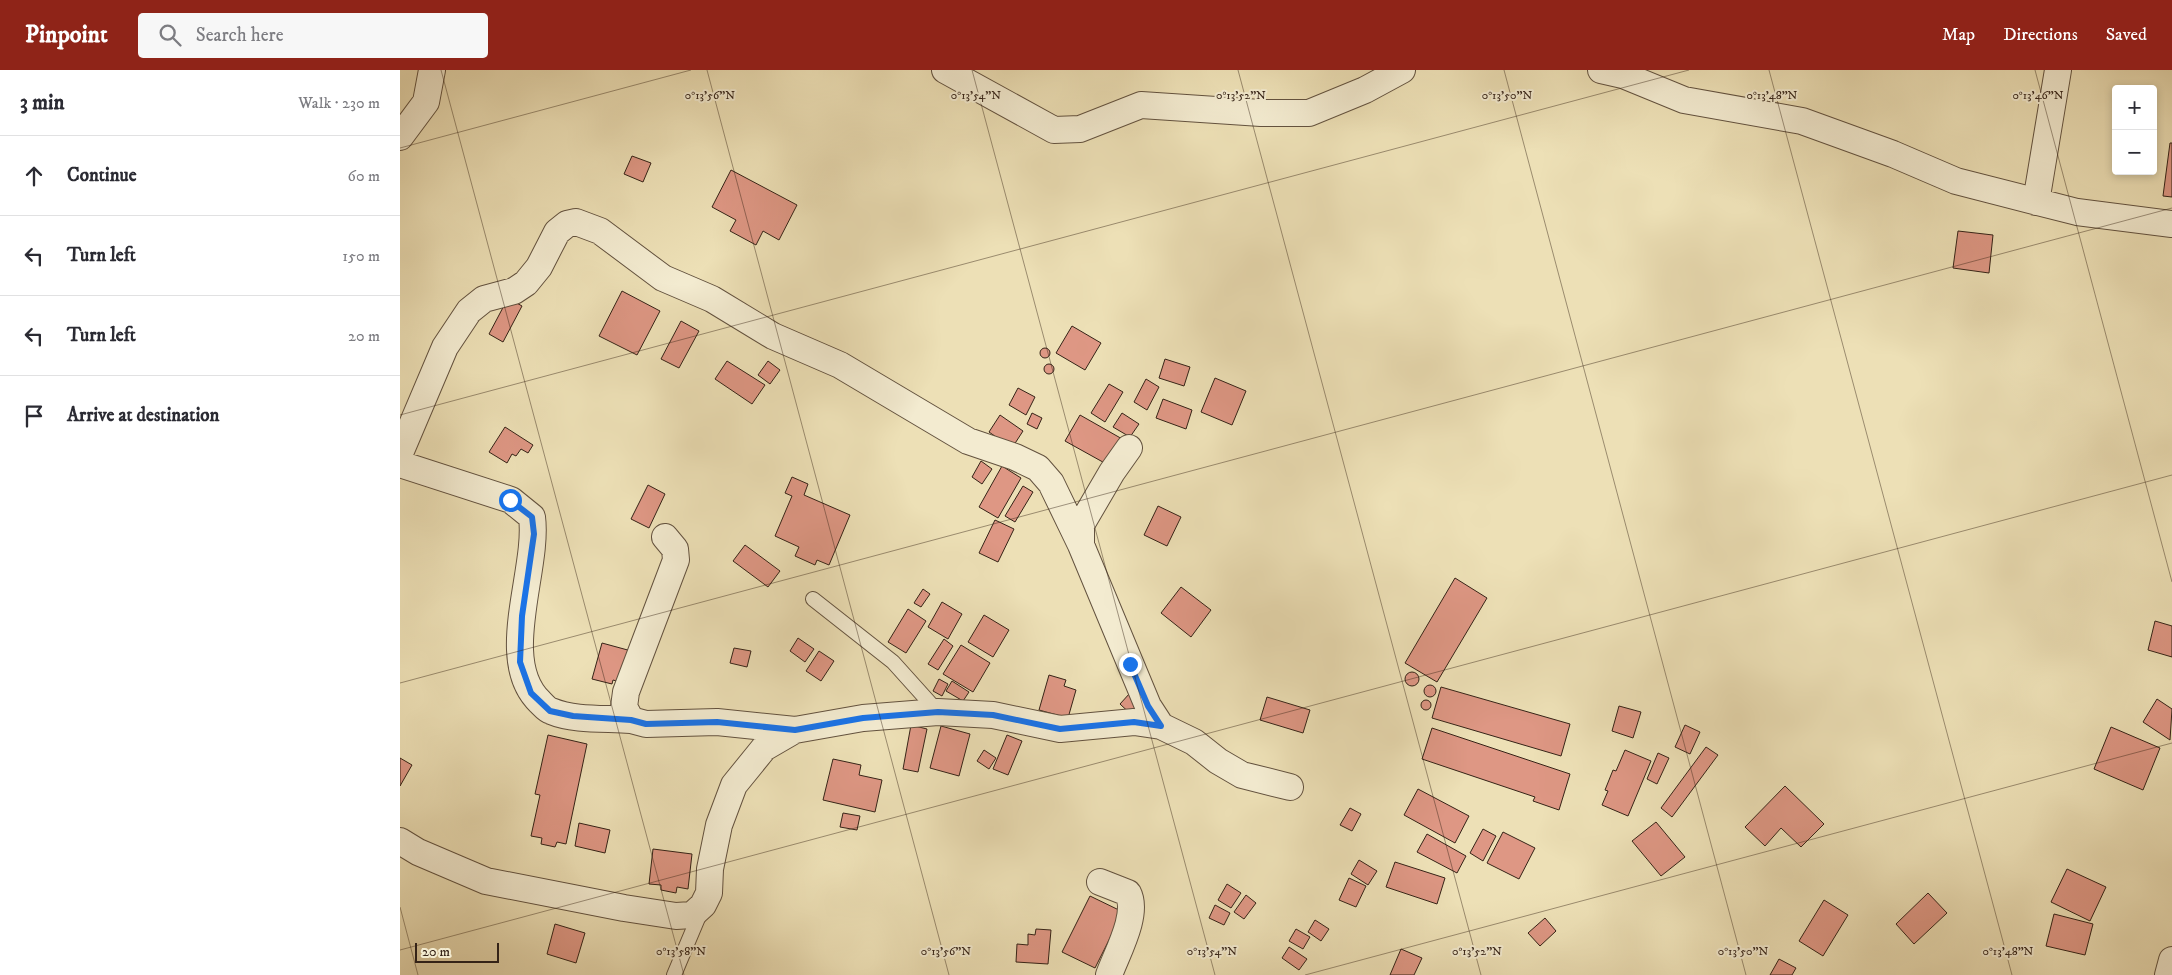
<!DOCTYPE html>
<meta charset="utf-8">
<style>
:root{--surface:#fff;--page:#f7f7f7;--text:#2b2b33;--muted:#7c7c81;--line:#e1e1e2;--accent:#8f2418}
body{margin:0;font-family:"IM FELL DW Pica",serif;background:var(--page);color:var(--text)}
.controls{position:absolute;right:15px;top:15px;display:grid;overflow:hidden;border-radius:5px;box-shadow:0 2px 8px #0003}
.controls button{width:45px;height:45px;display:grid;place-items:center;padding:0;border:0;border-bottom:1px solid var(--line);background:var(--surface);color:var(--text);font:25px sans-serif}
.scale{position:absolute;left:15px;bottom:12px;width:84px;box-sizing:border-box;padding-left:5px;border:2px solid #352317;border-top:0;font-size:14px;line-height:18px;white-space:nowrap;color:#352317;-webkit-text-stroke:4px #f3ebd0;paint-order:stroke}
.stop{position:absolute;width:15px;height:15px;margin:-11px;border:4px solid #1a73e8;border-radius:50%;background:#fff}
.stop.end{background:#1a73e8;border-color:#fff;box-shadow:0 1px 5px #0008}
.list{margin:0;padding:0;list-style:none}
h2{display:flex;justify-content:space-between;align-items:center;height:65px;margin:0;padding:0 20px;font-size:21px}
h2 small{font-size:16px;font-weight:400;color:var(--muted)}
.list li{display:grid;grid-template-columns:32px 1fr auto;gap:15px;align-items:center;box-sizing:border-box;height:80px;padding:0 20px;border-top:1px solid var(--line)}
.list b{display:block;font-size:19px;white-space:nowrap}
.list em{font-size:16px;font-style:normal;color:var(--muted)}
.icon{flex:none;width:28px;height:28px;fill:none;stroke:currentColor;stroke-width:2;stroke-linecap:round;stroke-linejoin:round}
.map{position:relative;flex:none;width:1772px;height:905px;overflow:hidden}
header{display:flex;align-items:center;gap:30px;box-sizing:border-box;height:70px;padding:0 25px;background:var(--accent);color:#fff}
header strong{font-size:24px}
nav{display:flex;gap:28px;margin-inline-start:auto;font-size:18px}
.search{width:350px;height:45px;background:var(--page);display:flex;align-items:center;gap:12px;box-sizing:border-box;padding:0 18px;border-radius:5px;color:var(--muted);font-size:19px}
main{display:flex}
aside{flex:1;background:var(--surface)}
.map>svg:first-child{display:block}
.building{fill:#de9784;stroke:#352317}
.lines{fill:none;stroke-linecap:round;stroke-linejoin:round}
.lane-casing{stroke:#63523f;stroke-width:16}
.street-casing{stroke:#63523f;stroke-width:28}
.lane{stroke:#f3ebd0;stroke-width:14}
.street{stroke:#f3ebd0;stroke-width:26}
.route{stroke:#1a73e8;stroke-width:6}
.ticks{fill:none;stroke:#352317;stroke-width:1;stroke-opacity:0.45}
.ticks-label{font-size:12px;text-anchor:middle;fill:#352317;stroke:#f3ebd0;stroke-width:4;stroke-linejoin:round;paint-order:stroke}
</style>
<header>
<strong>Pinpoint</strong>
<div class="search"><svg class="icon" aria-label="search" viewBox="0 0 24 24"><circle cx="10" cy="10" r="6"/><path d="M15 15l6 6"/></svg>Search here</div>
<nav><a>Map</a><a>Directions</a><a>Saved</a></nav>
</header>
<main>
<aside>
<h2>3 min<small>Walk · 230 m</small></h2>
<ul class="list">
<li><svg class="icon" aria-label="ahead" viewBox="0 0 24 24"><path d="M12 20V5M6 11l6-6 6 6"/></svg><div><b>Continue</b></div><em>60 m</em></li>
<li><svg class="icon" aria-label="left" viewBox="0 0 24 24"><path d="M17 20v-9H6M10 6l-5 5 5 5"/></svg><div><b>Turn left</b></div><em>150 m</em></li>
<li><svg class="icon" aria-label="left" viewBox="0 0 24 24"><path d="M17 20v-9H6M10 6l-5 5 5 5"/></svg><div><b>Turn left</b></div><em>20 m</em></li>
<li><svg class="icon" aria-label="arrive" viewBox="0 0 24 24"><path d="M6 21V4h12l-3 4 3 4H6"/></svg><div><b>Arrive at destination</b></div></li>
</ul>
</aside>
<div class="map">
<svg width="1772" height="905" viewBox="0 0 1772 905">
<rect width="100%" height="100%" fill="#ede0b6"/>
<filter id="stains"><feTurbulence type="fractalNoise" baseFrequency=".004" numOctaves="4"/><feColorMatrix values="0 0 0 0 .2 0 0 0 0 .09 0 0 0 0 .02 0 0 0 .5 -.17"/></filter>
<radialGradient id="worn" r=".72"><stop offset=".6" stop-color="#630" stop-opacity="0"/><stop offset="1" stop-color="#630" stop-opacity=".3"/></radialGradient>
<path class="building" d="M1770,73H1772V127L1763,126Z
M232,86L251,93L243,112L224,104Z
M331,100L397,135L379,170L363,161L356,175L330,161L336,150L312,137Z
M1558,161L1593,165L1589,203L1553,198Z
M222,221L260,241L237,285L199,266Z
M108,228L122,236L103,272L89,264Z
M281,251L299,261L279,298L261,289Z
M672,256L701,273L685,300L656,283Z
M640 283a5 5 0 1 1 10 0a5 5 0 1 1-10 0Z
M765,289L790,297L784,316L759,308Z
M327,291L365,315L352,334L315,309Z
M368,291L380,300L370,314L358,305Z
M644 299a5 5 0 1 1 10 0a5 5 0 1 1-10 0Z
M815,308L846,321L832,355L801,342Z
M746,309L759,317L747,340L734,332Z
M709,314L723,322L705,352L691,343Z
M618,318L635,327L626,345L609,335Z
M763,329L792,340L786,359L756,348Z
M632,343L642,348L637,359L627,354Z
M722,343L739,354L730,367L713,357Z
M600,345L623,361L612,378L589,362Z
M680,345L724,370L710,396L665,371Z
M105,357L133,375L128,383L121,379L116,386L112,384L107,393L89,382Z
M581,391L592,399L582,414L572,407Z
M602,396L621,408L598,448L579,437Z
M392,407L408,414L404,425L450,445L429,495L417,490L415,495L395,486L399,477L375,466L392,426L385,423Z
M248,415L265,424L249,458L231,449Z
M623,416L633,422L615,452L605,446Z
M758,436L781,447L767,476L744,465Z
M595,450L614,459L598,492L579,483Z
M345,475L380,501L368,517L333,491Z
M1055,508L1087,528L1037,612L1005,593Z
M781,517L811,540L791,567L761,543Z
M523,519L530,524L521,537L514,533Z
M542,532L562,544L548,569L528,557Z
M508,539L526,551L506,583L488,572Z
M584,545L609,560L593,587L568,572Z
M1755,551L1772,556V587L1748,580Z
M398,568L414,579L405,592L390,581Z
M544,569L553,576L538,600L528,594Z
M202,573L235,582L227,614L213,610L212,614L192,609Z
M561,575L590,593L573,622L543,604Z
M334,578L351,581L347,597L330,593Z
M419,581L434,591L421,611L406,601Z
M1005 609a7 7 0 1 1 14 0a7 7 0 1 1-14 0Z
M649,605L666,610L664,616L676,620L668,648L639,640Z
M539,609L548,614L542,626L533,621Z
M552,611L569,622L563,631L546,621Z
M1024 621a6 6 0 1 1 12 0a6 6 0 1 1-12 0Z
M1041,617L1170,654L1161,686L1032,648Z
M730,623L745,638L735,648L720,634Z
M867,627L910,640L903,663L860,650Z
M1757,629L1772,639L1770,670L1743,652Z
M1021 635a5 5 0 1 1 10 0a5 5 0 1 1-10 0Z
M1219,636L1241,642L1233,668L1212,661Z
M511,655L527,659L518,702L503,699Z
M1285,655L1300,662L1290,684L1275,677Z
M541,656L570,664L559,706L530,698Z
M1711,657L1760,678L1743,720L1694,699Z
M1032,658L1170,704L1159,740L1133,731L1135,727L1022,689Z
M148,665L187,674L166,774L157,772L155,777L141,774L142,768L131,766L140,725L135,724Z
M607,665L622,671L608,705L593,699Z
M1306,677L1318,685L1272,747L1261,738Z
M584,680L596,688L589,699L577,691Z
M1225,680L1251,691L1228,746L1202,735L1208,721L1205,720L1213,700L1216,701Z
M1258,683L1269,688L1257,714L1247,709Z
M0,688L12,695L0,716Z
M433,689L461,695L459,705L482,710L475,742L423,730Z
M1385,716L1424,754L1401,777L1381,758L1365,776L1345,757Z
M1018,719L1069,746L1055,773L1004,745Z
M950,738L961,744L952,761L940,755Z
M443,743L460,746L457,760L440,757Z
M1256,752L1285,787L1261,806L1232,771Z
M179,753L210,760L205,783L175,776Z
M1083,759L1096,766L1083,791L1070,783Z
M1103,762L1135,778L1119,809L1087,793Z
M1027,764L1066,786L1057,803L1017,782Z
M253,779L292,784L288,819L277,817L276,823L261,820V815L249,814Z
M959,790L977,801L968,815L951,804Z
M995,792L1045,808L1037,834L986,817Z
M1667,799L1706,817L1690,851L1651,832Z
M949,808L966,816L956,837L939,830Z
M827,814L841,823L831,838L818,830Z
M1528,823L1547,843L1514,874L1496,854Z
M846,825L856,833L844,849L834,842Z
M690,826L723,842L695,898L662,882Z
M1424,830L1448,845L1423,886L1399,871Z
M815,835L830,843L824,855L809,848Z
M1654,844L1693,854L1685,885L1646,876Z
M1145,848L1156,861L1140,876L1128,863Z
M915,850L929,859L921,871L908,862Z
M155,854L185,863L176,893L147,884Z
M636,859L651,860L648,894L616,892L617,874L628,875V864L635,865Z
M896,859L910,867L903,879L889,871Z
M889,877L907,889L899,900L882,888Z
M1001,879L1022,888L1014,905H990Z
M1379,889L1396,898L1392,905H1370Z"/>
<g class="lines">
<g class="lane-casing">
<path id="lane" d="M413,529L493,592L538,642
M274,905L301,841"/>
</g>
<g class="street-casing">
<path id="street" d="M545,0L654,60L680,59L741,35L861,43H909L965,20L1002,0
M1201,0L1223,5L1284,30L1402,51L1493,84L1556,111L1677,142L1772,154
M0,67L26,32L32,0
M1636,132L1658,0
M729,378L712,402L681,455V475L748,636L761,656
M0,383L45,277L69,241L84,229L114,221L126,213L139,197L157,162L167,154L176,152L200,161L263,208L312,229L373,266L440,295L568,371L615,387L638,398L651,413L681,475
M0,394L111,430L132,447C139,500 96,590 140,632C143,635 147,640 151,641C175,651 206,648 231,650
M265,467L275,479L276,490L226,622L224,637L231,650L246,654L317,652L395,660
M0,771L18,782L86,811L224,838L276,846L292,845L303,835L309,823L310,799L319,755L334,715L364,678L395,660L463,648L538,642L593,645L660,659L734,652L761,656L794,672L818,691L842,705L890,717
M700,812L728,823C739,844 717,883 709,905
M1768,905L1772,890"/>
</g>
<use href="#lane" class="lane"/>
<use href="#street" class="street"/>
</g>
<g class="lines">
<path class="route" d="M110,430L132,447L134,464L122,546L120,592L131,623L150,641L173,646L231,650L246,654L317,652L395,660L463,648L538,642L593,645L660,659L734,652L761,656L748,636L730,594"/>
</g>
<path class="ticks" d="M41,0L284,905M307,0L549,905M572,0L815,905M838,0L1081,905M1104,0L1346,905M1369,0L1612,905M1635,0L1772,512M0,78L291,0M0,345L1289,0M0,613L1772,138M0,837L18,905M0,880L1772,405M905,905L1772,673"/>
<g class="ticks-label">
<text x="310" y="29">0°13'56"N</text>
<text x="576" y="29">0°13'54"N</text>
<text x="841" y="29">0°13'52"N</text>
<text x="1107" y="29">0°13'50"N</text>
<text x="1372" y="29">0°13'48"N</text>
<text x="1638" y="29">0°13'46"N</text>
<text x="281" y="885">0°13'58"N</text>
<text x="546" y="885">0°13'56"N</text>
<text x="812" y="885">0°13'54"N</text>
<text x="1077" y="885">0°13'52"N</text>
<text x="1343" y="885">0°13'50"N</text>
<text x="1608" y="885">0°13'48"N</text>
</g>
<rect width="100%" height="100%" filter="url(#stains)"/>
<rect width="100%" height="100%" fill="url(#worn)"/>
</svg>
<div class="controls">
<button>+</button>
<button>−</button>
</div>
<div class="scale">20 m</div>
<div class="stop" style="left:110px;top:430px"></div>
<div class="stop end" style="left:730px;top:594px"></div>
</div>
</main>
